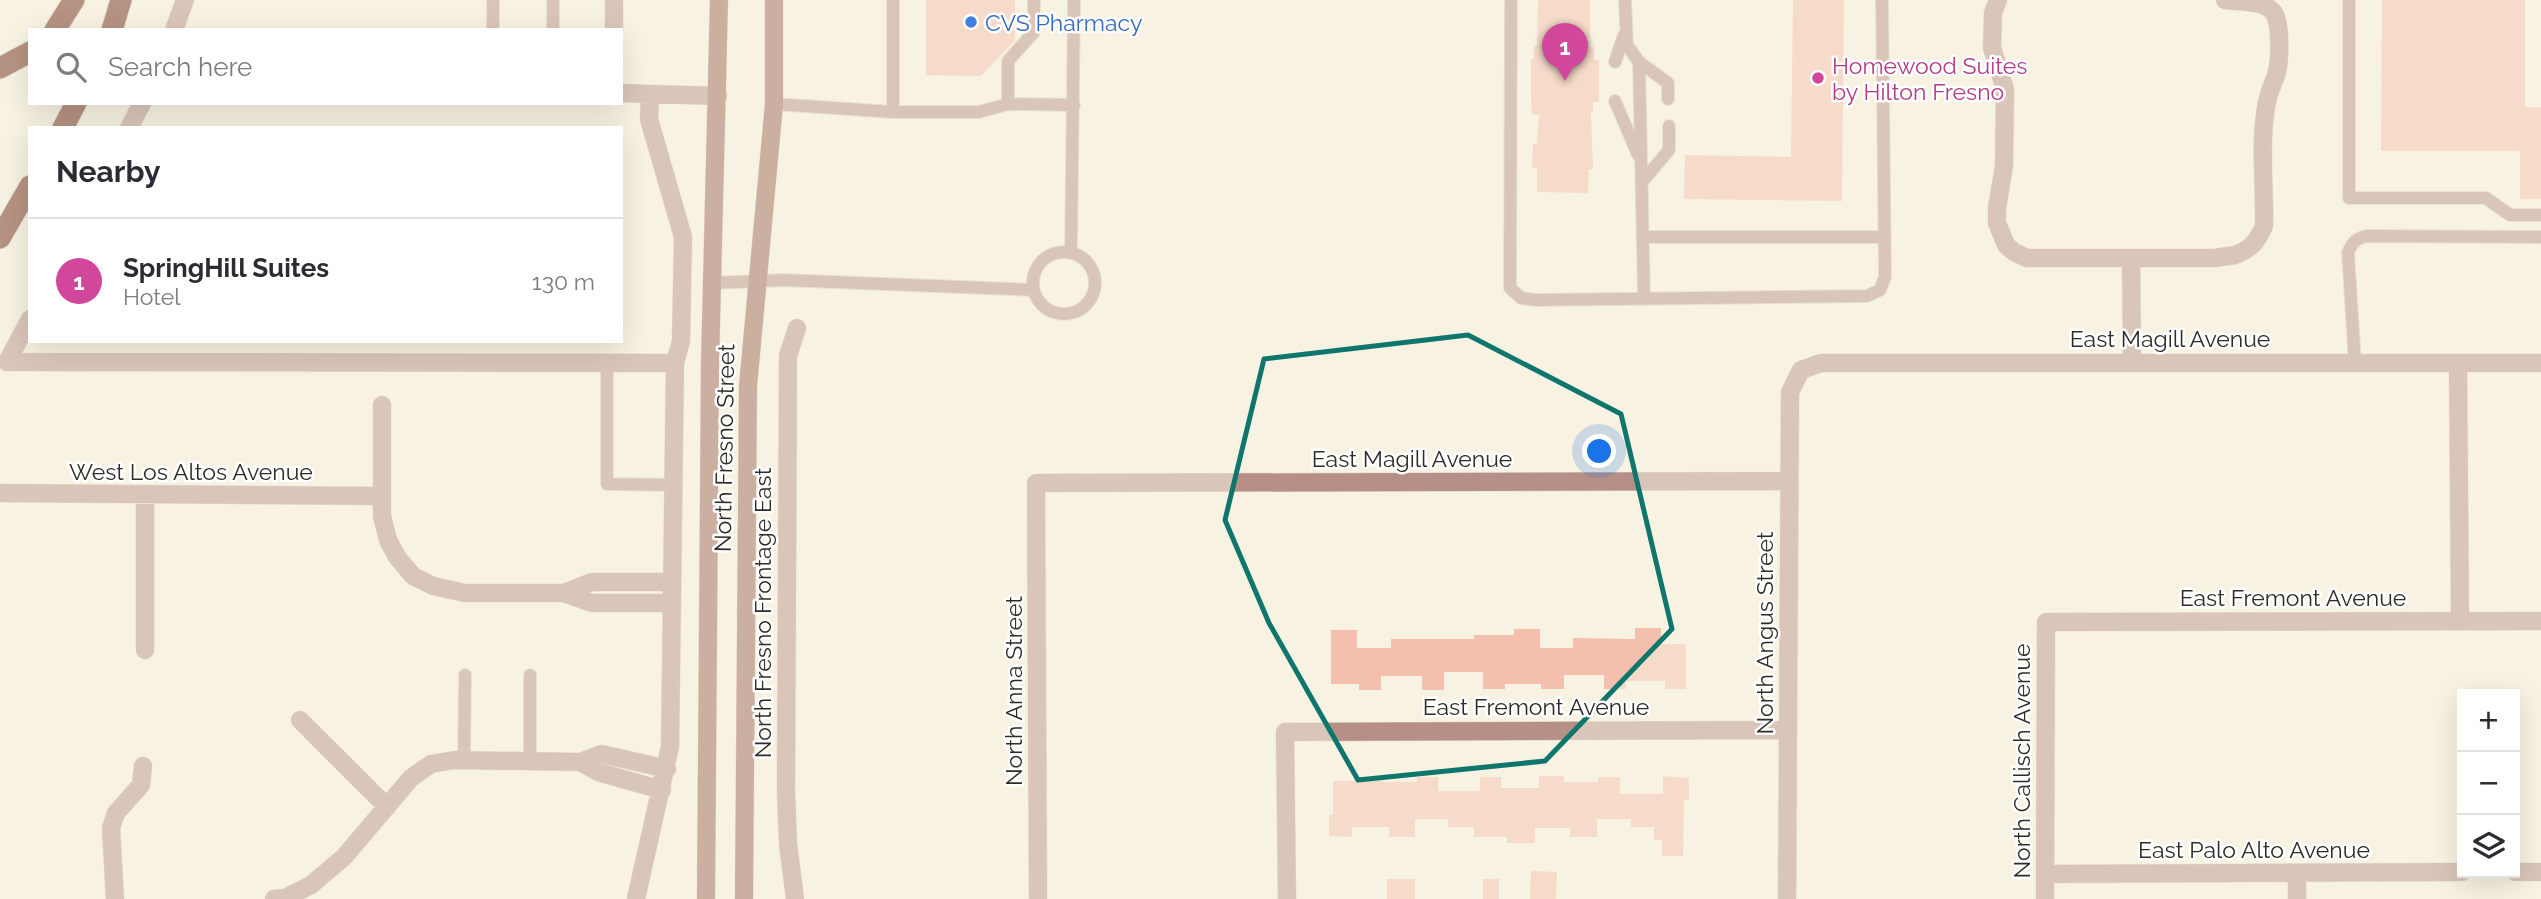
<!DOCTYPE html>
<meta charset="utf-8">
<style>
:root{--surface:#fff;--page:#f2f2f3;--text:#2b2b33;--muted:#7c7c81;--line:#e1e1e2;--accent:#2563eb}
body{margin:0;font-family:Raleway,sans-serif;background:var(--page);color:var(--text)}
.controls{position:absolute;right:21px;bottom:21px;display:grid;overflow:hidden;border-radius:0px;box-shadow:0 7px 28px #0002}
.controls button{width:63px;height:63px;display:grid;place-items:center;padding:0;border:0;border-bottom:2px solid var(--line);background:var(--surface);color:var(--text);font:35px sans-serif}
.you{position:absolute;left:1600px;top:452px;width:24px;height:24px;margin:-18px;border:5px solid #fff;border-radius:50%;background:#1a73e8;box-shadow:0 0 0 10px #1a73e833}
.badge{display:grid;place-items:center;width:46px;height:46px;border-radius:50%;background:var(--accent);color:#fff;font-size:23px;font-weight:700}
.pin{position:absolute;translate:-50% -58px;filter:drop-shadow(0 2px 4px #0008)}
.pin::after{content:'';position:absolute;top:37px;width:24px;height:21px;background:inherit;clip-path:polygon(0 0,100% 0,50% 100%)}
.list{margin:0;padding:0;list-style:none}
h2{display:flex;justify-content:space-between;align-items:center;height:91px;margin:0;padding:0 28px;font-size:30px}
h2 small{font-size:23px;font-weight:400;color:var(--muted)}
.list li{display:grid;grid-template-columns:46px 1fr auto;gap:21px;align-items:center;box-sizing:border-box;height:126px;padding:0 28px;border-top:2px solid var(--line)}
.list b{display:block;font-size:26px;white-space:nowrap}
.list p{margin:0;font-size:23px;white-space:nowrap;color:var(--muted)}
.list em{font-size:23px;font-style:normal;color:var(--muted)}
.icon{flex:none;width:38px;height:38px;fill:none;stroke:currentColor;stroke-width:2;stroke-linecap:round;stroke-linejoin:round}
.map{position:relative;flex:none;width:2541px;height:899px;overflow:hidden}
.search{position:absolute;background:var(--surface);box-shadow:0 7px 28px #0002;left:28px;top:28px;width:595px;height:77px;display:flex;align-items:center;gap:18px;box-sizing:border-box;padding:0 24px;border-radius:0px;color:var(--muted);font-size:26px}
.panel{position:absolute;background:var(--surface);box-shadow:0 7px 28px #0002;left:28px;top:126px;width:595px;height:217px;border-radius:0px}
.map>svg:first-child{display:block}
.building{fill:#f4bfad}
.lines{fill:none;stroke-linecap:round;stroke-linejoin:round}
.service-casing{stroke:#d4cec0;stroke-width:14}
.minor-casing{stroke:#d4cec0;stroke-width:19}
.secondary-casing{stroke:#d4cec0;stroke-width:19}
.motorway-casing{stroke:#d4cec0;stroke-width:23}
.service{stroke:#b68f87;stroke-width:12}
.minor{stroke:#b68f87;stroke-width:18}
.secondary{stroke:#966054;stroke-width:18}
.motorway{stroke:#671d0e;stroke-width:21}
.marked{fill:none;stroke:#0f766e;stroke-width:5;stroke-linejoin:round}
.shop-dot{fill:#3f7fe0;stroke:#fff;stroke-width:2.5}
.hotel-dot{fill:#d1479c;stroke:#fff;stroke-width:2.5}
.labels{text-anchor:middle;dominant-baseline:central;stroke-width:5;stroke-linejoin:round;paint-order:stroke}
.shop-label{font-size:23px;fill:#366cbe;stroke:#fff;text-anchor:start}
.hotel-label{font-size:23px;fill:#b23c85;stroke:#fff;text-anchor:start}
.street-label{font-size:23px;fill:#2e2c26;stroke:#fff}
</style>
<div class="map">
<svg width="2541" height="899" viewBox="0 0 2541 899">
<rect width="100%" height="100%" fill="#f8f2e2"/>
<path class="building" d="M926,0H1015V40L981,76L926,75Z
M1538,0H1590V47H1594V60H1599V102H1593V112L1591,113L1593,169H1589L1588,193L1537,192V168H1532L1533,144L1537,143L1539,115L1532,114L1531,101V59H1534V46H1537Z
M1793,0H1844L1842,201L1684,199L1685,155L1791,157Z
M2382,0H2525V107H2541V199H2520V151H2381Z
M1635,628H1661V644H1686V689H1665V681H1626V689H1604V675H1564V689H1541V684H1505V689H1483V672H1444V690H1422V676H1381V690H1359V684H1331V630H1357V648H1391V639H1474V635H1514V629H1540V648H1573V638L1635,639Z
M1539,776H1564V782H1598V777H1620V794H1663V776L1689,778V800H1684L1683,856H1662V840H1654V827H1631V819H1597V837H1570V828H1535V843H1507V837H1474V827H1448V819H1415V837H1389V827H1352V837L1329,836V815H1333V781H1355V777H1383V782H1417V777H1438V791H1480V777H1501V788H1539Z
M1531,871L1557,872L1556,899H1530Z
M1387,879H1415V899H1387Z
M1483,879H1499V899H1483Z"/>
<g class="lines">
<g class="service-casing">
<path id="service" d="M1511,0L1510,288L1521,298L1536,300L1867,296L1880,290L1885,277L1882,0
M1625,0L1627,45L1639,62L1644,297
M2349,0V198H2486L2510,215H2541
M493,30V0
M553,30V0
M1615,62L1624,35
M1639,62L1668,83V99
M1615,101L1638,155
M774,104L893,112H979L1008,104L1074,105
M1008,104V61L1034,32V0
M893,112V0
M1642,182L1669,150V126
M1643,237H1885
M1033 283a31 31 0 1 1 62 0a31 31 0 1 1-62 0Z
M1071,253L1074,0
M712,283L783,280L1034,290
M607,362V484L674,485
M2355,363L2348,253C2352,243 2355,239 2366,236L2541,237
M530,675V761
M464,760L465,675"/>
</g>
<g class="minor-casing">
<path id="minor" d="M614,0V30
M1998,0L1993,13L1992,48L2005,89L2004,166L1997,208V223L2006,245L2014,252L2027,258H2215L2235,255C2251,249 2257,242 2264,226C2265,185 2259,142 2267,102C2269,92 2274,82 2277,72C2280,59 2281,25 2274,13C2265,0 2240,2 2225,0
M174,30L185,0
M621,93L718,96
M129,128L142,103
M2131,258L2132,363
M30,319L7,362L675,363
M2458,363L2460,621
M382,405V516L388,540L397,557L413,576L433,586L465,593H564L592,582H672
M0,493L381,496
M564,593L592,603H672
M145,650V496
M300,720L387,807
M580,762L598,772L662,790
M2515,872H2541
M2045,874L2462,872
M115,899L111,828L116,813L141,785L143,766
M274,899L285,898L311,885L344,857L411,778L431,764L454,760L580,762L602,754L667,769
M636,899L670,747L675,363L681,341L683,237L649,119L650,94
M795,899L788,844L786,790L788,356L797,328
M1038,899L1036,483L1789,481
M1287,899L1285,732L1788,730
M1787,899L1790,392L1801,370L1821,363H2541
M2045,899L2046,622L2541,621
M2297,899V873"/>
</g>
<g class="secondary-casing">
<path id="secondary" d="M706,899L710,363L719,0
M744,899L748,386L774,104V0"/>
</g>
<g class="motorway-casing">
<path id="motorway" d="M55,30L74,0
M112,30L121,0
M0,68L30,52
M63,128L76,103
M0,238L30,186"/>
</g>
<use href="#service" class="service"/>
<use href="#minor" class="minor"/>
<use href="#secondary" class="secondary"/>
<use href="#motorway" class="motorway"/>
</g>
<path d="M0 0H2541V899H0ZM1468,335L1621,414L1672,629L1545,761L1358,780L1269,623L1225,520L1264,359Z" fill="#f8f2e2" fill-opacity=".55" fill-rule="evenodd"/>
<path class="marked" d="M1468,335L1621,414L1672,629L1545,761L1358,780L1269,623L1225,520L1264,359Z"/>
<circle class="shop-dot" cx="971" cy="22" r="7"/>
<circle class="hotel-dot" cx="1818" cy="78" r="7"/>
<g class="labels">
<g class="shop-label">
<text x="985" y="22">CVS Pharmacy</text>
</g>
<g class="hotel-label">
<text x="1832" y="65">Homewood Suites<tspan x="1832" dy="26">by Hilton Fresno</tspan></text>
</g>
<g class="street-label">
<text x="2170" y="338">East Magill Avenue</text>
<text transform="translate(724 448) rotate(-89)">North Fresno Street</text>
<text x="1412" y="458">East Magill Avenue</text>
<text x="191" y="471">West Los Altos Avenue</text>
<text x="2293" y="597">East Fremont Avenue</text>
<text transform="translate(762 613) rotate(-90)">North Fresno Frontage East</text>
<text transform="translate(1764 633) rotate(-90)">North Angus Street</text>
<text transform="translate(1013 691) rotate(-90)">North Anna Street</text>
<text x="1536" y="706">East Fremont Avenue</text>
<text transform="translate(2021 761) rotate(-90)">North Callisch Avenue</text>
<text x="2254" y="849">East Palo Alto Avenue</text>
</g>
</g>
</svg>
<div class="controls">
<button>+</button>
<button>−</button>
<button><svg class="icon" aria-label="layers" viewBox="0 0 24 24"><path d="M12 4l9 5-9 5-9-5zM3 14l9 5 9-5"/></svg></button>
</div>
<div class="you"></div>
<div class="pin badge" style="left:1565px;top:81px;background:#d1479c">1</div>
<div class="search"><svg class="icon" aria-label="search" viewBox="0 0 24 24"><circle cx="10" cy="10" r="6"/><path d="M15 15l6 6"/></svg>Search here</div>
<section class="panel">
<h2>Nearby<small></small></h2>
<ul class="list">
<li><span class="badge" style="background:#d1479c">1</span><div><b>SpringHill Suites</b><p>Hotel</p></div><em>130 m</em></li>
</ul>
</section>
</div>
